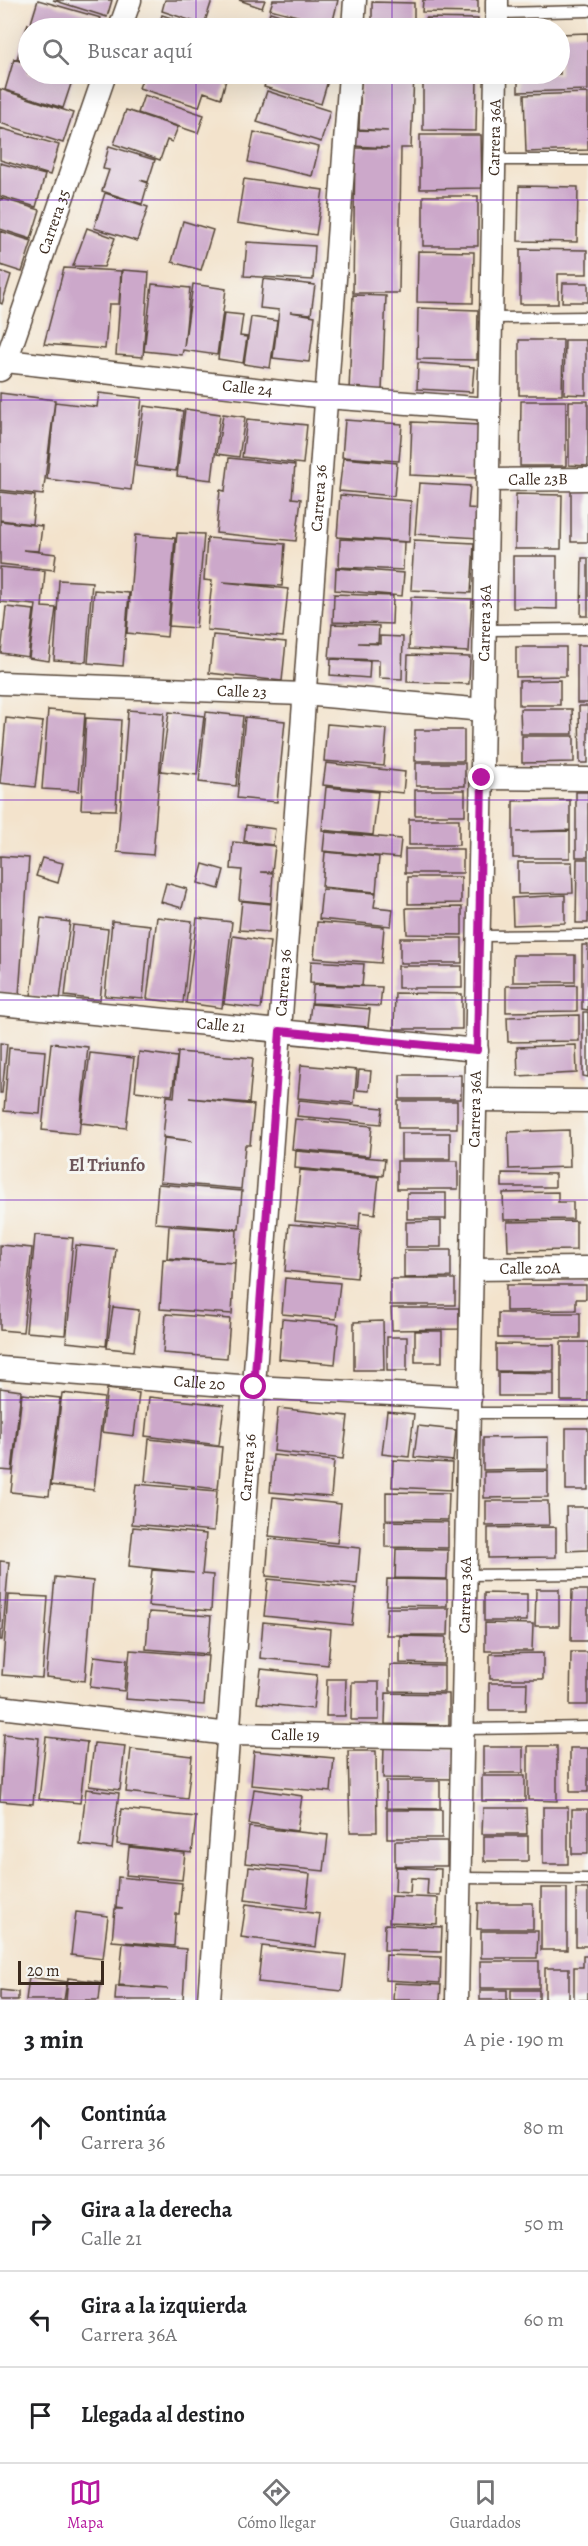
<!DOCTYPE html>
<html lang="es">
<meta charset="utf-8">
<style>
:root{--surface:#fff;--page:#f6f6f6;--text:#202124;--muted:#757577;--line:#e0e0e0;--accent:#b5179e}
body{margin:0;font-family:Alegreya,serif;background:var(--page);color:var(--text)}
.scale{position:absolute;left:18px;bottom:15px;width:86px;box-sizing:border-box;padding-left:6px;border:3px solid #3b2a1e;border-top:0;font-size:16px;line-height:21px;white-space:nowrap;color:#3b2a1e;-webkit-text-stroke:4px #f6f6f2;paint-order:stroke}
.stop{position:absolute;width:18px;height:18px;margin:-14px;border:4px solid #b5179e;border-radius:50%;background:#fff}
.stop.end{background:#b5179e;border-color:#fff;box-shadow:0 2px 6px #0008}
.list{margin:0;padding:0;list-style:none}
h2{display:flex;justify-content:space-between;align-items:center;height:78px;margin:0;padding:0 24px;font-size:26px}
h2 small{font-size:20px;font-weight:400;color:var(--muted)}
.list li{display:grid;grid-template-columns:39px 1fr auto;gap:18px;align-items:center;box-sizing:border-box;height:96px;padding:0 24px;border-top:2px solid var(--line)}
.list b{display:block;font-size:22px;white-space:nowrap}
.list p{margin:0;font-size:20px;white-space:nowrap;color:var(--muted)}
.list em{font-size:20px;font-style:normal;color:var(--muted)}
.icon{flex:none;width:33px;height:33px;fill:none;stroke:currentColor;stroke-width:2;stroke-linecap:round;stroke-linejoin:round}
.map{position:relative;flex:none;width:588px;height:2000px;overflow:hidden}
.search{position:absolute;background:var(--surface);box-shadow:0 6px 24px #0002;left:18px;right:18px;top:18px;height:66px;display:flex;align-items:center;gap:15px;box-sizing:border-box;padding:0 21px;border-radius:33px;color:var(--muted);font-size:22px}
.sheet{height:462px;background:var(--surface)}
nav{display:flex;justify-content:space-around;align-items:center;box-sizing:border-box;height:84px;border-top:2px solid var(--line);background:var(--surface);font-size:16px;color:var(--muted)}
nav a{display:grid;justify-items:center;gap:3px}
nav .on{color:var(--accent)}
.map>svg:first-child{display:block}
.building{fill:#cca8ca}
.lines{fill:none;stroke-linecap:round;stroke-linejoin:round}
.lane-casing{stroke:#574638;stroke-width:13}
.street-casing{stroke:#574638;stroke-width:25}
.lane{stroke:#fff;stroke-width:10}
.street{stroke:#fff;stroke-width:22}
.route{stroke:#b5179e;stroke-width:8}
.grid{fill:none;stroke:#7b2cbf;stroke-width:1.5;stroke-opacity:0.55}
.labels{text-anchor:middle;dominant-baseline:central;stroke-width:6;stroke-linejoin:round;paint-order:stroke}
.street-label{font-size:16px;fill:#3b2a1e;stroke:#f6f6f2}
.neighbourhood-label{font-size:18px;font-weight:bold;fill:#6e565a;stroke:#f6f6f2}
</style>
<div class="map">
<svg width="588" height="2000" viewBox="0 0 588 2000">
<rect width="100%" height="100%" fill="#f6f6f2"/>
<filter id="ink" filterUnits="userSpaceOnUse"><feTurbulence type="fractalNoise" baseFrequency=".0167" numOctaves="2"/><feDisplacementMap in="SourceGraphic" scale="12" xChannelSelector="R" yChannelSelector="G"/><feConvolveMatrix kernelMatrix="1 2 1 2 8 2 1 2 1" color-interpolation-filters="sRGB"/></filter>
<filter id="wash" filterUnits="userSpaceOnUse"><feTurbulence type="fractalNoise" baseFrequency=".008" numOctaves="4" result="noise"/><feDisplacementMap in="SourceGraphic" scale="24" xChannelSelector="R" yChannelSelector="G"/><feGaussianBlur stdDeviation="1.35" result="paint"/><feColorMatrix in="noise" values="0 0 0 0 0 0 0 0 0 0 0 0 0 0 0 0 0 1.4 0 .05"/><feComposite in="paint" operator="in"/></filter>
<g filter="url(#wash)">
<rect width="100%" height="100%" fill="#f3e3cc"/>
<g id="blocks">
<path class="building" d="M38,0L101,18L97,28H40L30,26Z
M53,0H112L107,17Z
M165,0H212L204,25L162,11Z
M239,0H265L262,8Z
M273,0H338L332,25L270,9Z
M423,0H478V13L422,12Z
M372,2L414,3V28H372Z
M270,12L323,28H265Z
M162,15L203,28H158Z
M426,18L478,19V28H426Z
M28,23V62L17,59Z
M588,33V90L518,92V74H560V34Z
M14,59L28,64V74H60L73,78L63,108L5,90Z
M144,74H218L227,76L221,98L204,92L199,107L139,88Z
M268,74H330L321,104L264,87Z
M361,74H414L411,148H401L399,293H353L355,148H389L354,146V130L388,131L359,129Z
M423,76L477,77L476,131L423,130Z
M0,89L73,113L63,143L0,123Z
M267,91L330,111L321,142L257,122Z
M588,93V150L526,152L524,95Z
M144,95L204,115L198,133L138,113Z
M126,110L178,127L172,142L167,140L160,160L114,144Z
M0,128L59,145L50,175L0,160Z
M254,132L319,147L312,176L248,162Z
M420,135H481L482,188L420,189Z
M109,146L155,160L148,182L140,180L148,183L142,204L102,191L109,170L103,169Z
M0,163L45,175L36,207L0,196Z
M244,179L323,190L316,235L237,223Z
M519,186L578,187L577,242L518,241Z
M105,193L148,207L137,241L94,228Z
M423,196H478V246H423Z
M0,198L40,210L31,239L0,229Z
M183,221L213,230L201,270L172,262Z
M87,228L115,238L104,267L73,266Z
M0,231L32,241L22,272L0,265Z
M247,242L315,246L313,280L244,276Z
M520,249L587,250V274H558V304H520Z
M418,251L474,252L473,303L417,302Z
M64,268L121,271L119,304H109L105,349L44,344Z
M122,270L149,272L143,357L116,355Z
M0,271L11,275L2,304L0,303Z
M263,279L315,285L311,314L290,312L315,316L309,362L273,358L279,310L260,308Z
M563,283H588V302H562Z
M152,284L190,288L184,347L193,284L226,289L217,355L183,350L182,355L144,351Z
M353,295L386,296L382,391H349Z
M418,308L478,310L477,360L417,359Z
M224,313L243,315L240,336L247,337L243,363L218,359Z
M251,317L277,321L270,368L244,364Z
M519,340H563L562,395H519Z
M565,340H586V395L564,394Z
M418,363L474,367L472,392L417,389Z
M0,393L55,400L43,495L0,490Z
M99,393L142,398L131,490L47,479L55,402L97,407Z
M521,401H566V466H520Z
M569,401H588V466L569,465Z
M144,406L183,411L176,471L136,466Z
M185,409L220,414L212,480L177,476Z
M223,414L245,417L239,457L217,454Z
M247,419L307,425L303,464L242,457Z
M345,420L402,424L399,461L342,457Z
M412,422L480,425L477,478L410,475Z
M229,458L295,465L292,498L301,499L296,541L216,533L220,490L225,491Z
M343,458L397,463L394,496L339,491Z
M419,483L470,486L468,508L481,509L479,538L415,534Z
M571,484H588V542H571Z
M0,492L35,496L32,524L0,520Z
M516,494L562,495L561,549H515Z
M340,495L411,501L409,542L337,537Z
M0,521L42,526L39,551L23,550L56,554L54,570L0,564Z
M177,533L204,534L196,628L169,626Z
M135,535L175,538L167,637L127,633Z
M207,538L285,544L282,586L223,582L288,589L283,637L207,630L212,581L204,580Z
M340,539L404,542L403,570L339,567Z
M414,540L474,543L471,593L411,590Z
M513,556H557V609L513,608Z
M582,558H588V616H581Z
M0,567L45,571L42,607L56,608L49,661L29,658L36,605L0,602Z
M336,568L404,573L402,596L335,590Z
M59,580L92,582L86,662L54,660Z
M94,590L129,593L123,666L88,663Z
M334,594L393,596L392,624L333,622Z
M411,597L472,599L469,652L409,649Z
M6,607L34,610L28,657L1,653Z
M332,624L379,626L378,643H358L380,644V636L403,637L402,679L379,678V660L329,658Z
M213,635L286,642L282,681L209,673Z
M577,645H588V703H577Z
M516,647H566V676L516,677Z
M408,655L470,657L469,684L407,682Z
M331,659L370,661L369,678L330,675Z
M560,680V705H519V681Z
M579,706H588V763H580Z
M520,709H572L573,734H521Z
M48,710L85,713L79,791L42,789Z
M128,710L164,713L153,855L117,852Z
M169,712L204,716L197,775L161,771Z
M206,712L243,716L236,786L199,782Z
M245,717L285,721L277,802L237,798Z
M6,718L43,722L35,787L0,783Z
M86,718L121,720L116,810L81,809Z
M327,724L387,729L384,766L324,761Z
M415,730H464V761H415Z
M522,736H574V762L522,763Z
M326,763L405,772L403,793L323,785Z
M416,763H465V786H416Z
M326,787L378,792L373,835L322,830Z
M415,790H465V815H415Z
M576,792H588V857H576Z
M570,800V830L517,832L570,831V858H513V801Z
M409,819H459V845H409Z
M246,825L275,829L273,845L244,841Z
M325,832L401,839L399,858L323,851Z
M233,842L275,846L272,872H260L273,873L271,903L239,900L242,870L231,869Z
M405,849H463V873H405Z
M325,852L379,857L376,892L322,887Z
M0,856L29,858L19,995L0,994Z
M42,858L63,863L58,883L36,876Z
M577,859H588V923H576Z
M518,862H572L573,893L518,894Z
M203,864L224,870L219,889L198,883Z
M408,877H461V903L408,904Z
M166,883L187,889L182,908L161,902Z
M322,889L376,893L374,907L393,909L391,926L319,919Z
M565,895V923L513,925L512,898Z
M242,901L271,904L269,932L239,930Z
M462,907V935L407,934L406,908Z
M157,917L192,921L183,1003L147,999Z
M41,918L70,922L60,1000L31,996Z
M197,918L232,922L222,1008L186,1003Z
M112,921L150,925L143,999L105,996Z
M317,922L384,927L381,963L314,958Z
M73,925L108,929L100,1000L65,996Z
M233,936L270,942L261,1009L224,1004Z
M400,938H462V963H400Z
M582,945H588V1010L582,1009Z
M513,955H575V982H513Z
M311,961L364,964L362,986L310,983Z
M398,966H462V988H398Z
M313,985L382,987L380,1006L312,1003Z
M577,985V1011L506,1012V986Z
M395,993L462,994V1029H394Z
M311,1004L370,1009L368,1027L309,1022Z
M583,1012H588V1077L583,1076Z
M579,1015V1041L508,1042L507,1017Z
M0,1043L7,1044L2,1093H0Z
M51,1043L88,1047L79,1134L42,1130Z
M576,1045L577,1073L518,1076L517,1047Z
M9,1048L45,1051L40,1114L4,1111Z
M139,1052L177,1057L172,1095L135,1091Z
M178,1052L253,1058L249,1103L189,1098L254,1105L250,1145H245L241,1189L160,1182L164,1138L192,1141L163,1137L167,1096L174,1097Z
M90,1053L134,1058L126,1128L81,1123Z
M301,1065L357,1070L354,1103L298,1098Z
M359,1070L371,1071L369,1091L357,1090Z
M400,1075H461V1099H400Z
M299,1100L383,1108L381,1124L297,1116Z
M398,1101H457V1128H398Z
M295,1119L372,1126L369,1156L292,1149Z
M569,1130L570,1167L509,1169L508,1132Z
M401,1133H450V1159H401Z
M296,1151L385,1159L383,1176L295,1168Z
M397,1161H458V1189H397Z
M300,1170L379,1177L375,1214L360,1212L359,1227L295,1221Z
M502,1173L555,1174V1187H502Z
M158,1184L242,1191L239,1229L155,1223Z
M558,1192V1202H573V1219L504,1220L503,1193Z
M407,1193H446V1219H407Z
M441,1221V1247H406V1222Z
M576,1221V1250L508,1251L507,1222Z
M289,1224L361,1230L357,1278L285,1271Z
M169,1226L237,1230L235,1263L167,1258Z
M35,1235L73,1238L65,1335L26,1332Z
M0,1245L32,1248L23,1332L0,1330Z
M76,1245L116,1249L106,1346L66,1342Z
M404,1250H451V1277L404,1278Z
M163,1259L235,1263L232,1314L160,1309Z
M285,1278L340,1283L336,1319L282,1314Z
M390,1279H455V1305H390Z
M506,1285H586V1299H576V1310L506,1311Z
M113,1307L139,1310L134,1351L107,1348Z
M391,1308H459V1329L392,1330Z
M498,1313H580V1338H498Z
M166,1314L230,1319L227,1358L163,1353Z
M282,1319L339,1324L335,1364L279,1359Z
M383,1321L384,1370H354V1322Z
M415,1331H442V1362H415Z
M387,1337H407V1371H387Z
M561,1342H588V1401H561Z
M496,1344L554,1345V1371H496Z
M498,1372L554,1373V1396H498Z
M0,1388L21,1391L12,1471L0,1470Z
M107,1389L139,1393L134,1436L102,1432Z
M62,1393L104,1398L94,1490L51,1485Z
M22,1394L60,1398L49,1496L11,1492Z
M149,1397L224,1405L219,1445L145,1436Z
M278,1408L348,1416L343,1459L274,1451Z
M387,1411L414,1414L409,1457L382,1454Z
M418,1426L456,1430L453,1461L414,1457Z
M566,1428H588V1490H566Z
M548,1437V1469L483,1470V1438Z
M149,1439L222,1447L218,1489L145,1481Z
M273,1455L334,1461L331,1497L270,1492Z
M393,1460L452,1463L451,1490L392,1487Z
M548,1471V1497L484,1498V1472Z
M136,1484L217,1491L214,1531L132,1524Z
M386,1492L449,1493L448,1520L386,1519Z
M273,1497L341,1504L337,1543L269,1536Z
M486,1501H548L549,1525L486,1526Z
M566,1507H588V1550L567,1551Z
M385,1521L448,1522V1548L385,1547Z
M133,1527L206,1534L202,1574L213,1575L211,1611L148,1606L152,1570L194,1573L129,1566Z
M556,1527V1557L488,1558V1528Z
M269,1539L360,1548L357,1584L266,1576Z
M396,1549L448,1550L447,1579L395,1578Z
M0,1561L9,1562L2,1640H0Z
M55,1577L93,1581L85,1681L46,1677Z
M268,1579L356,1588L352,1625L264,1616Z
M387,1579L447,1580V1606L386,1605Z
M536,1589H559V1626H535Z
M572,1590H588V1641H571Z
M484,1593L527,1594V1621H484Z
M8,1595L48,1597L42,1678L2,1675Z
M387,1608H449L448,1635H386Z
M149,1612L211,1616L208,1654L146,1649Z
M263,1622L331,1629L328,1665L260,1658Z
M485,1623L533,1624L532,1651H485Z
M400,1636L446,1637L445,1664L400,1663Z
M130,1650L208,1656L204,1705L125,1699Z
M571,1652H588V1705H570Z
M543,1653V1679H490V1654Z
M94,1656L127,1660L124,1691L90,1687Z
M390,1665L444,1666V1692L390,1691Z
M261,1669L317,1675L313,1709L257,1703Z
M327,1679H346L345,1716H326Z
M352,1682H379V1720H351Z
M489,1683H527L526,1710H489Z
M386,1693L449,1694V1725L385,1724Z
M4,1734L39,1738L33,1804L0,1801Z
M46,1737L87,1742L80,1803L39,1799Z
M94,1743L125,1746L120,1790L89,1786Z
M528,1746H557V1801L528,1800Z
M384,1747L454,1749L453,1779L383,1778Z
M483,1747H523V1773H483Z
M570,1748H588V1792H570Z
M131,1749L192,1756L187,1799L126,1792Z
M254,1751L334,1758L331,1792L251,1785Z
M348,1751H376L377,1832H350Z
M482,1776H525V1801H482Z
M386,1781H440V1809L386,1808Z
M86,1789L119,1793L112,1849L80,1845Z
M254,1789L302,1796L297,1831L249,1824Z
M543,1807H568V1864H543Z
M483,1808H526L527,1834H482Z
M121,1809L196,1817L192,1853L117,1844Z
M572,1809H588V1854H572Z
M387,1810H442V1838H387Z
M249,1827L328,1835L324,1871L245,1863Z
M484,1836H528V1861H484Z
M395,1841H447V1866H395Z
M129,1847L185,1853L182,1880L126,1875Z
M249,1867L310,1874L306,1908L245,1900Z
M396,1867L441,1869L440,1895H427L428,1879L411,1878L410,1893L395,1892Z
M118,1877L182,1883L179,1914H176L174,1946L112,1941L115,1909H123L116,1908Z
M541,1888H567V1950H541Z
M576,1889H588V1946H576Z
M391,1896L438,1898L437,1924L389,1922Z
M478,1903H533V1929H477Z
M246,1904L320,1914L316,1947L241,1937Z
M76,1912L108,1916L103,1959L71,1955Z
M385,1924L442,1927L441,1952L384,1950Z
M481,1931H538L537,1958H481Z
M123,1943L186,1949L183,2000H115L116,1986L168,1989L119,1985Z
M262,1946L346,1955L342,1991L258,1982Z
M386,1955L441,1957L440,1983L385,1980Z
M583,1956H588V2000H574V1967H583Z
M480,1961H539V1988H480Z
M545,1968H569V2000H545Z
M29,1977L67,1982L64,2000H26Z
M68,1978L101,1982L99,2000H66Z
M394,1983L441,1985L440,2000H393Z
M0,1990L18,1992V2000H0Z
M480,1990H507V2000H480Z
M511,1990H539V2000H511Z"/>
</g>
</g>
<g filter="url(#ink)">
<use href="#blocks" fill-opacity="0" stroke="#574638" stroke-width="1.5"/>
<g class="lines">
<g class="lane-casing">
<path id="lane" d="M497,13L588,11
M494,160H588
M491,318L588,317
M485,630L588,629
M479,936L588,935
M469,1413H588
M466,1575L588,1574
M463,1729L588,1727
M460,1878L588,1879"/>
</g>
<g class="street-casing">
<g id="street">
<path d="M120,28L130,0"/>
<path d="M353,28L355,0"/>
<path d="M497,28V0"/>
<path id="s1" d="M6,361L326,397L489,409"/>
<path id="s2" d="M0,370L6,361L105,74"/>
<path id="s3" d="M488,480L588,479"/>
<path id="s4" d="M0,683L304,694L484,710"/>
<path d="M482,778L588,779"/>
<path id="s5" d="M0,1004L477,1050"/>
<path d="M476,1100L588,1101"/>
<path id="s6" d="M472,1269L588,1268"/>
<path id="s7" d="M0,1368L253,1387L470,1398"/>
<path id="s8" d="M0,1707L229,1734L457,1738L463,1729"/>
<path id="s9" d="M209,2000L350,74"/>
<path id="s10" d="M457,2000L496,74"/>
</g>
</g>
<use href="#lane" class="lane"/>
<use href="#street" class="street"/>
</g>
</g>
<g class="lines" filter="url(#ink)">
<path class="route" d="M254,1387L280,1031L477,1050L482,778"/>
</g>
<path class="grid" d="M196,0V28M392,0V28M196,74V2000M392,74V2000M0,200H588M0,400H588M0,600H588M0,800H588M0,1000H588M0,1200H588M0,1400H588M0,1600H588M0,1800H588"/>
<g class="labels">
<g class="street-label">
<text stroke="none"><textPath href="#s10" startOffset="1863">Carrera 36A</textPath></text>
<text stroke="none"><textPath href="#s2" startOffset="158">Carrera 35</textPath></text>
<text stroke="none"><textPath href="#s1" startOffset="243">Calle 24</textPath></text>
<text stroke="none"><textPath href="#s3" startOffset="50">Calle 23B</textPath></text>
<text stroke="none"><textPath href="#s9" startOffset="1506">Carrera 36</textPath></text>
<text stroke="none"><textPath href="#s10" startOffset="1377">Carrera 36A</textPath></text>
<text stroke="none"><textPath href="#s4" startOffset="242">Calle 23</textPath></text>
<text stroke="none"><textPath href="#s9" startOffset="1020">Carrera 36</textPath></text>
<text stroke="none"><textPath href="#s5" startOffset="222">Calle 21</textPath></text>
<text stroke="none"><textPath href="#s10" startOffset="891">Carrera 36A</textPath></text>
<text stroke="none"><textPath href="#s6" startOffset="58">Calle 20A</textPath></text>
<text stroke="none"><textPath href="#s7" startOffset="200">Calle 20</textPath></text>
<text stroke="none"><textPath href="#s9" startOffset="534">Carrera 36</textPath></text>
<text stroke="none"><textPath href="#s10" startOffset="405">Carrera 36A</textPath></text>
<text stroke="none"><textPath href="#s8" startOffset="297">Calle 19</textPath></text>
</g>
<g class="neighbourhood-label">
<text x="107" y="1165">El Triunfo</text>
</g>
</g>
</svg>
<div class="scale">20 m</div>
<div class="stop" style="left:254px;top:1387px"></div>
<div class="stop end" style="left:482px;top:778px"></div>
<div class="search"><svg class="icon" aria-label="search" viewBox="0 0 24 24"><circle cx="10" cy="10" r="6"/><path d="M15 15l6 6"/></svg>Buscar aquí</div>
</div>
<section class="sheet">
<h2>3 min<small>A pie · 190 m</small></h2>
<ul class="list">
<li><svg class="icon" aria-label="ahead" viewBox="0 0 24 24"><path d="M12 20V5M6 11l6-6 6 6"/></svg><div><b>Continúa</b><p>Carrera 36</p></div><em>80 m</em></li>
<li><svg class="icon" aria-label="right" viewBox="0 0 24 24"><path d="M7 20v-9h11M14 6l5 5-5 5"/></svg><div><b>Gira a la derecha</b><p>Calle 21</p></div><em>50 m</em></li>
<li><svg class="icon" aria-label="left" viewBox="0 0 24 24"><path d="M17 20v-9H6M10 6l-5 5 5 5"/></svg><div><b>Gira a la izquierda</b><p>Carrera 36A</p></div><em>60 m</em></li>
<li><svg class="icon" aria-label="arrive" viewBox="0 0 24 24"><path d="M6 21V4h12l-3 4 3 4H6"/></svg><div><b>Llegada al destino</b></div></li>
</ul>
</section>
<nav>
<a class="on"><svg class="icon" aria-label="map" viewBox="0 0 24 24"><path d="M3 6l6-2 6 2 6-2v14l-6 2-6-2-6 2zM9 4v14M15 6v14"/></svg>Mapa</a>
<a><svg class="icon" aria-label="directions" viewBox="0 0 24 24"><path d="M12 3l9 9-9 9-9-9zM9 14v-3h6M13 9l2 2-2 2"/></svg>Cómo llegar</a>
<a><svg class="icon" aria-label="saved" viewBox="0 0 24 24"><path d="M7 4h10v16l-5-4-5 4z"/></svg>Guardados</a>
</nav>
